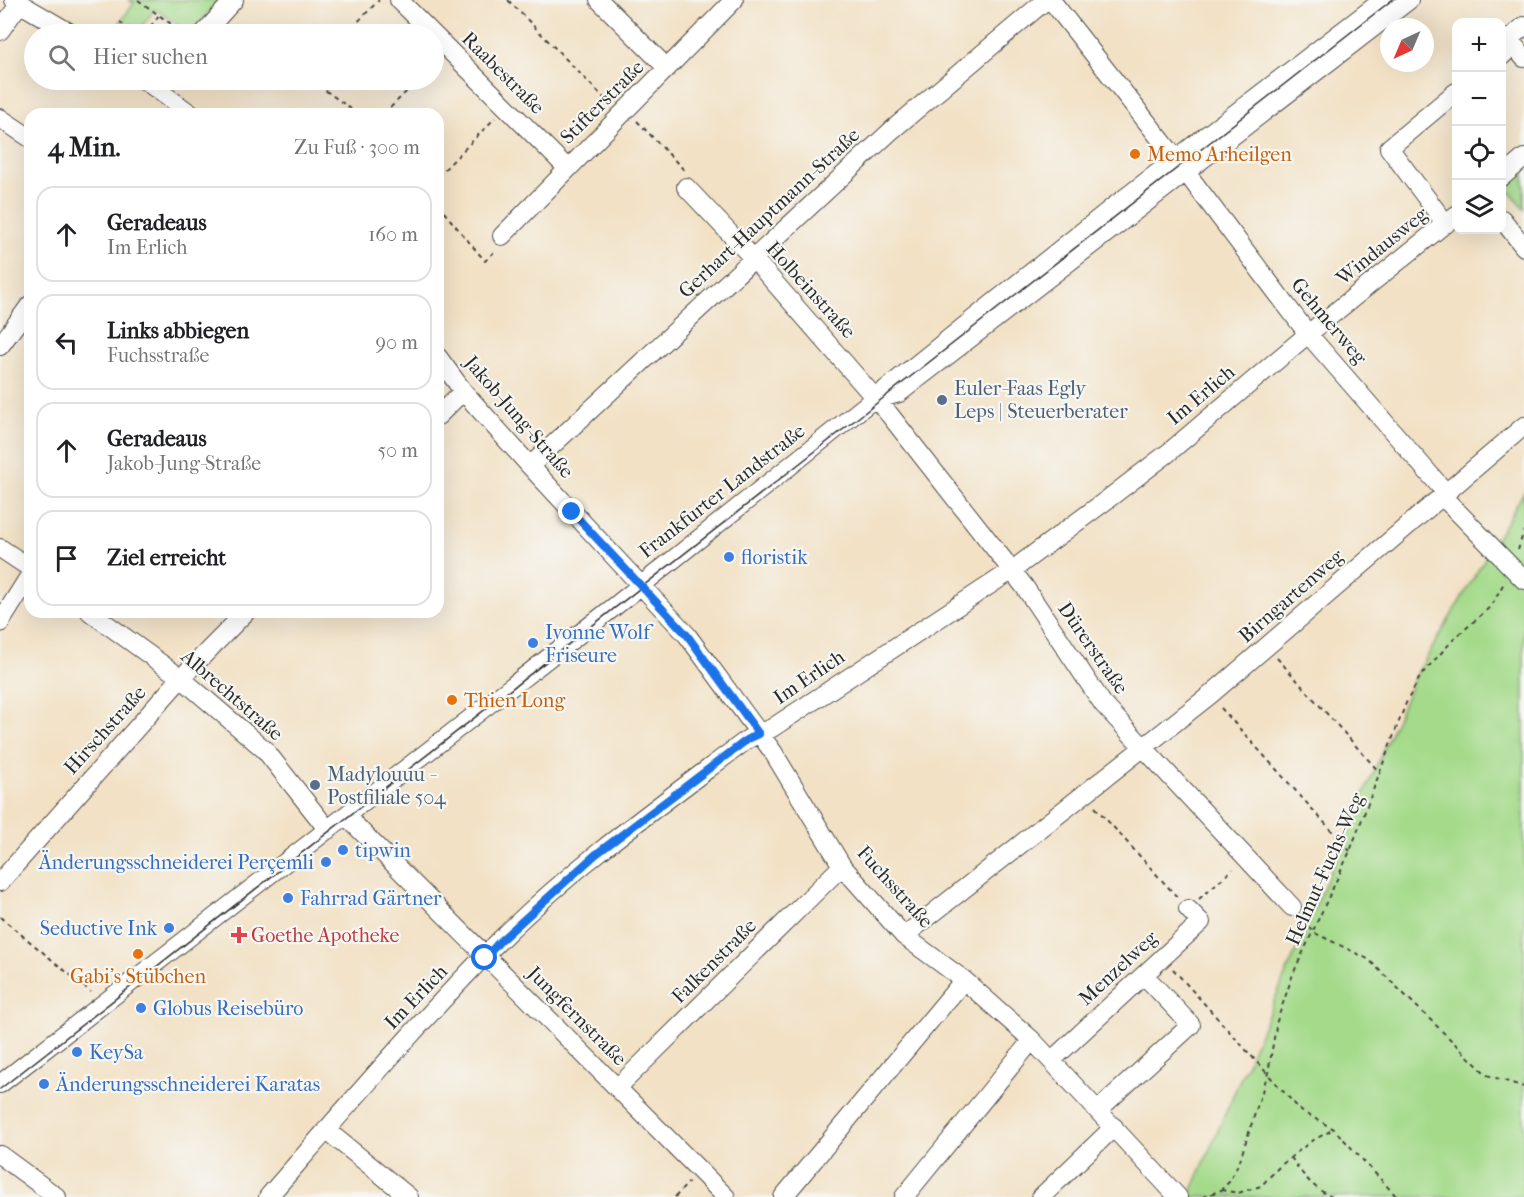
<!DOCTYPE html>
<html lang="de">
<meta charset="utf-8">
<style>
:root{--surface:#fff;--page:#f6f6f6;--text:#202124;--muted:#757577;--line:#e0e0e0}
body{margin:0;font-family:"IM FELL French Canon",serif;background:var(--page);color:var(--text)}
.controls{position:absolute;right:18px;top:18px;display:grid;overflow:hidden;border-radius:12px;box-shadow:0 6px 24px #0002}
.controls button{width:54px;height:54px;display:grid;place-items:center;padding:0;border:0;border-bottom:2px solid var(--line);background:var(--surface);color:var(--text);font:30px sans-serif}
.compass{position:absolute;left:1380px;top:18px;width:54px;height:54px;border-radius:50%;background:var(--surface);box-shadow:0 6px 24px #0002;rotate:224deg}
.stop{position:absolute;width:18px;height:18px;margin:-14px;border:4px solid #1a73e8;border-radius:50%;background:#fff}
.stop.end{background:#1a73e8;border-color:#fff;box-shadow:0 2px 6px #0008}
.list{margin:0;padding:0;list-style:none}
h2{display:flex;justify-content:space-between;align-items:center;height:78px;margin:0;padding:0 24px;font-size:26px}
h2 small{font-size:20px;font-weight:400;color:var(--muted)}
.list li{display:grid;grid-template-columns:39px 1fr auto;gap:18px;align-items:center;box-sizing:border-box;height:96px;margin:0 12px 12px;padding:0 12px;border:2px solid var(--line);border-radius:18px}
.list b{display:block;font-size:22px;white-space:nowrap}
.list p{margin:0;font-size:20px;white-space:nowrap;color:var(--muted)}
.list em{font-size:20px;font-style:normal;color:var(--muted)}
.icon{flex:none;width:33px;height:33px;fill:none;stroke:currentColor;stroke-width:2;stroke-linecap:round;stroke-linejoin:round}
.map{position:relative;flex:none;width:1524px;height:1197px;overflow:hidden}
.search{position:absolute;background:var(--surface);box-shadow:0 6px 24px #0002;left:24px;top:24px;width:420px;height:66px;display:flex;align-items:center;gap:15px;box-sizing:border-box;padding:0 21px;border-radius:33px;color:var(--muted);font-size:22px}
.panel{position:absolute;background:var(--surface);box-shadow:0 6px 24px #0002;left:24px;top:108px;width:420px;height:510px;border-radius:18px}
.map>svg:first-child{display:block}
.green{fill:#a4da8a;stroke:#68825a;stroke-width:1.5}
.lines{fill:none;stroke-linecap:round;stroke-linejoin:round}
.minor-casing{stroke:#494642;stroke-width:20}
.path{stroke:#494642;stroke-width:2;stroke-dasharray:4.5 4.5;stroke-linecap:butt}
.minor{stroke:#fff;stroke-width:18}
.tram{stroke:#2b2b2b;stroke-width:1.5}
.route{stroke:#1a73e8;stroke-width:8}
.food-dot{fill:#e8710a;stroke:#f6f6f2;stroke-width:2}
.service-dot{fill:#5c6f8a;stroke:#f6f6f2;stroke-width:2}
.shop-dot{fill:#3f7fe0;stroke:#f6f6f2;stroke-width:2}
.health-dot{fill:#e0444e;stroke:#f6f6f2;stroke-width:2}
.labels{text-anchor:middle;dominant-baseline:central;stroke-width:4.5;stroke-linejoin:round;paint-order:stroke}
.street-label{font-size:20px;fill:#2b2b2b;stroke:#f6f6f2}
.food-label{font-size:20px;fill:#c56008;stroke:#f6f6f2;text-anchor:start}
.service-label{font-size:20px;fill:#4e5e75;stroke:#f6f6f2;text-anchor:start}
.shop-label{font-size:20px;fill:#366cbe;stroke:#f6f6f2;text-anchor:start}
.health-label{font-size:20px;fill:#be3a42;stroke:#f6f6f2;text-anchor:start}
</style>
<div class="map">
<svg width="1524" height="1197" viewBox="0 0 1524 1197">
<rect width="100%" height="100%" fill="#f6f6f2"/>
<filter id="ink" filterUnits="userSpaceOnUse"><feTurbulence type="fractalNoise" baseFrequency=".0167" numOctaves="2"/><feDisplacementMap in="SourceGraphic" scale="12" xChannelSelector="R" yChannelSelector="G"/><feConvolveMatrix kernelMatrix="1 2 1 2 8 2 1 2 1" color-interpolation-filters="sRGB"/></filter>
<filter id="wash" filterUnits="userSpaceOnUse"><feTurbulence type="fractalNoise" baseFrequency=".008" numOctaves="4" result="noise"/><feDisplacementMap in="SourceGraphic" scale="24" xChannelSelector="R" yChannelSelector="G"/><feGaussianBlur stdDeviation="1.35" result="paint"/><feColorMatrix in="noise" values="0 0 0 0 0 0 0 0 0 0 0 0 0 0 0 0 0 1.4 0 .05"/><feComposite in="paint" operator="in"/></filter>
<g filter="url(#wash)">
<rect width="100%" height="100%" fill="#f2e1c5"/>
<path class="green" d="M129,0H219L191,34L155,9L136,34H127L117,27L134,3Z
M1524,167V209L1504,184Z
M1524,492V1197H1189L1415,677Z"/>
</g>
<g filter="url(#ink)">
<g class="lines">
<g class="minor-casing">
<path id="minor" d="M14,0L72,34
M399,0L433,34
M599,0L667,68
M1051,0L1176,159L1308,334L1446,493
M0,31L20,3
M203,34L234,0
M434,35L567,168
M1509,39L1524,58
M1502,56L1505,53L1509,39L1524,26
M144,80L191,114
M0,118L30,138
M1502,177L1524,158
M686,187L753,258L889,414L1024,586L1103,704L1292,907
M1502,219L1524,247
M1446,224L1389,148L1456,92
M502,236L734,0
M0,346L30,305
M438,357L463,391L530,466L687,635L773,752L842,866L904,936L964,980L1032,1040L1178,1197
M877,399L899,393L1409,0
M438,416L463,391
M530,466L892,130L1046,0
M1442,496L1524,580
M0,548L30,568
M90,612L181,678L265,750L328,830
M0,623L30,575
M346,816L726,1197
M0,882L181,678L246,612
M904,936L1210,695L1524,426
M1052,1060L1201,922L1188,909
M0,1084L614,607L1113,207L1383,0
M617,1088L842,866
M1098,1110L1191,1025L1144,975
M326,1130L409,1197
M0,1155L57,1197
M268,1197C344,1110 419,1022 500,940C575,865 663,803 748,739L772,728L1011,571L1104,502L1168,453L1308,334L1456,215
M783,1197L964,980
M904,1197L1032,1040
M1041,1197L1114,1127"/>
</g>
<path class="path" d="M138,0L185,34
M508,0L610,104
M120,22L138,34
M235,24L250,34
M145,34L159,15
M346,34L379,0
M311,80L358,114
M384,114L418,80
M637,121L685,171
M438,176L495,118
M438,205L485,261L495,251
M1518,550L1524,531
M1277,658L1381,774
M1221,708L1350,851
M1095,807L1178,898
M1199,899L1233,869
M0,917L91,992
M1303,920L1313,932L1368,959L1487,1075L1524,1087
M1173,969L1301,1111L1334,1129L1397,1197
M1291,1157C1301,1174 1314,1189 1332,1197
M1221,1190L1238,1193L1261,1186L1280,1166L1310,1142L1334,1129
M675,1197L689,1182
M1203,1197L1221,1190L1229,1182L1240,1160L1268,1073L1277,1021L1293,974L1350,851L1406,703L1421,675L1453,640L1491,606L1504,583"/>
<use href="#minor" class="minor"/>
<path class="tram" d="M0,1089L1392,0"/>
</g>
</g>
<g class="lines" filter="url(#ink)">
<path class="route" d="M485,958L500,941L595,855L748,739L759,734L687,635L572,512"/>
</g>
<g class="food-dot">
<circle cx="1135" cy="154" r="6"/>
<circle cx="452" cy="700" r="6"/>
<circle cx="138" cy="954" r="6"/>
</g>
<g class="service-dot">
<circle cx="942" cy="400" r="6"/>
<circle cx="315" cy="785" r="6"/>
</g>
<g class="shop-dot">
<circle cx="729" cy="557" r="6"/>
<circle cx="533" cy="643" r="6"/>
<circle cx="343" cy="850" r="6"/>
<circle cx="326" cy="862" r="6"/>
<circle cx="288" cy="898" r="6"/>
<circle cx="169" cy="928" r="6"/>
<circle cx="141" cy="1008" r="6"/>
<circle cx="77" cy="1052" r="6"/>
<circle cx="44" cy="1084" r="6"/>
</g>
<path class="health-dot" d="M236 926h6v6h6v6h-6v6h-6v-6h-6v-6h6z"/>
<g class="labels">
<g class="street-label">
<text transform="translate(503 73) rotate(45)">Raabestraße</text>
<text transform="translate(602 102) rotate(-45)">Stifterstraße</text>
<text transform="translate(769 213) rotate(-43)">Gerhart-Hauptmann-Straße</text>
<text transform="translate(1382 246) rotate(-39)">Windausweg</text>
<text transform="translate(811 290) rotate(48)">Holbeinstraße</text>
<text transform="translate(1329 321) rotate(50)">Gehmerweg</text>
<text transform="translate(1201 395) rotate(-40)">Im Erlich</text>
<text transform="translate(519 417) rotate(49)">Jakob-Jung-Straße</text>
<text transform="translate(722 491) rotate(-38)">Frankfurter Landstraße</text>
<text transform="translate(1291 596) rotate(-41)">Birngartenweg</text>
<text transform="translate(1093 648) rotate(55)">Dürerstraße</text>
<text transform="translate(809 677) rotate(-34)">Im Erlich</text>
<text transform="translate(232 695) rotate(41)">Albrechtstraße</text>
<text transform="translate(105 730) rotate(-48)">Hirschstraße</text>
<text transform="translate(1325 869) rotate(-66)">Helmut-Fuchs-Weg</text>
<text transform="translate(895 887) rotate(48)">Fuchsstraße</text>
<text transform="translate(714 961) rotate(-45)">Falkenstraße</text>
<text transform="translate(1118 968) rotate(-43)">Menzelweg</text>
<text transform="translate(416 997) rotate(-46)">Im Erlich</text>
<text transform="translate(577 1016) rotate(45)">Jungfernstraße</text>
</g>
<g class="food-label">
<text x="1147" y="154">Memo Arheilgen</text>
<text x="464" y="700">Thien Long</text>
<text x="138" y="976" text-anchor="middle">Gabi's Stübchen</text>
</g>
<g class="service-label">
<text x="954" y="388">Euler-Faas Egly<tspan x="954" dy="23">Leps | Steuerberater</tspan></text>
<text x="327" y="774">Madylouuu -<tspan x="327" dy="23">Postfiliale 504</tspan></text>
</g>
<g class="shop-label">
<text x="741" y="557">floristik</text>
<text x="545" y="632">Ivonne Wolf<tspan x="545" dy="23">Friseure</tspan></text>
<text x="355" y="850">tipwin</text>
<text x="314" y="862" text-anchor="end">Änderungsschneiderei Perçemli</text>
<text x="300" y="898">Fahrrad Gärtner</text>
<text x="157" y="928" text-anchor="end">Seductive Ink</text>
<text x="153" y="1008">Globus Reisebüro</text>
<text x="89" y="1052">KeySa</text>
<text x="56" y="1084">Änderungsschneiderei Karatas</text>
</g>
<g class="health-label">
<text x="251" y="935">Goethe Apotheke</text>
</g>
</g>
</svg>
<div class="controls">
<button>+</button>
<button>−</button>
<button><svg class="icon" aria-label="locate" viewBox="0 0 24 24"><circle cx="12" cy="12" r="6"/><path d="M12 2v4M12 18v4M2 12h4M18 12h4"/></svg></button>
<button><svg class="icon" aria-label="layers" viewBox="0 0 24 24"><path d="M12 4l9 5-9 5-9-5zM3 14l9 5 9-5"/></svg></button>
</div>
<svg class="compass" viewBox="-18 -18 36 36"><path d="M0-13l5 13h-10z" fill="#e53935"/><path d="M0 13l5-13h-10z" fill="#757577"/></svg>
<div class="stop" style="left:485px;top:958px"></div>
<div class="stop end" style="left:572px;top:512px"></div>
<div class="search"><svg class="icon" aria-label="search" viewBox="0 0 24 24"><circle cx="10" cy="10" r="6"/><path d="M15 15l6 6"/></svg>Hier suchen</div>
<section class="panel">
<h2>4 Min.<small>Zu Fuß · 300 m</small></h2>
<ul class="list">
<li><svg class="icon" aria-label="ahead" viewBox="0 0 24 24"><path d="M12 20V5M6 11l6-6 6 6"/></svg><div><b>Geradeaus</b><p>Im Erlich</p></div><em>160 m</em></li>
<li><svg class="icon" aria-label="left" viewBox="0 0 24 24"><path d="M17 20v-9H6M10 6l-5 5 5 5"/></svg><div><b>Links abbiegen</b><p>Fuchsstraße</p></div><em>90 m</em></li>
<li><svg class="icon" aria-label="ahead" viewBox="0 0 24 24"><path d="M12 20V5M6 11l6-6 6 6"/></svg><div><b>Geradeaus</b><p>Jakob-Jung-Straße</p></div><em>50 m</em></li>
<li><svg class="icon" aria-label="arrive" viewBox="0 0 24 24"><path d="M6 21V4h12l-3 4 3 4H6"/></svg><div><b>Ziel erreicht</b></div></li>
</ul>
</section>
</div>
